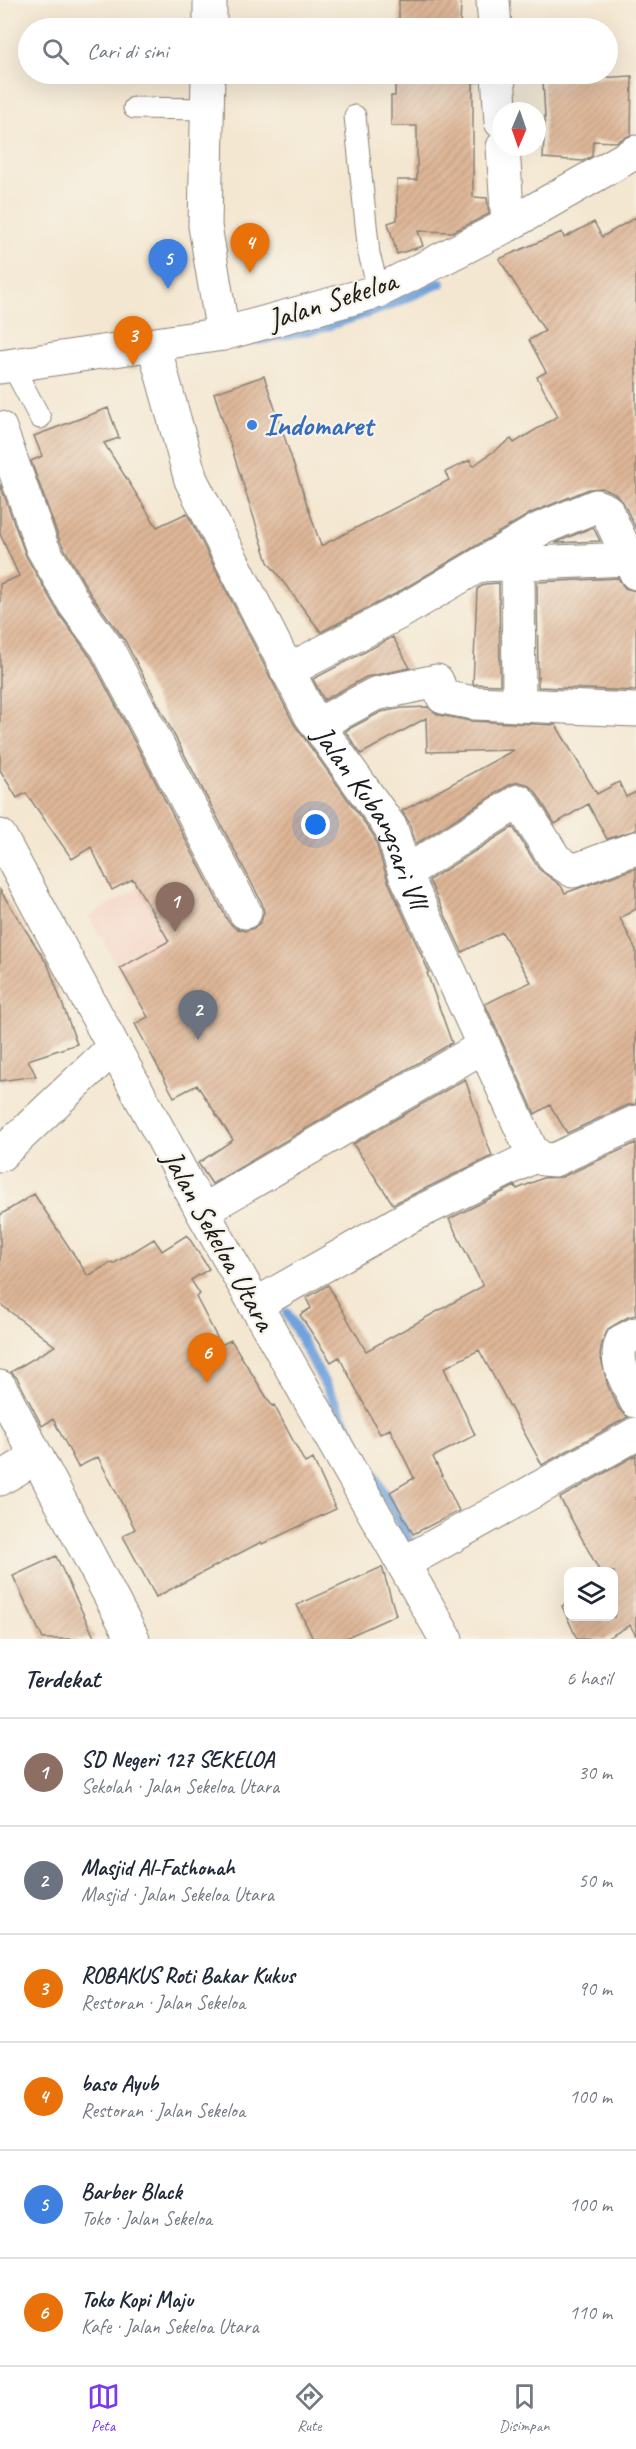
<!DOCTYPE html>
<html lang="id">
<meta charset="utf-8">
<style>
:root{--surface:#fff;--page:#f2f2f3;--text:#1f2937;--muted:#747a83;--line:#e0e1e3;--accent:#7c3aed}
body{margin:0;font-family:Caveat,sans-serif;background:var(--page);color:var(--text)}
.controls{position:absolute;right:18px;bottom:18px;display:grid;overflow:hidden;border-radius:12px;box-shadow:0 6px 24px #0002}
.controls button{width:54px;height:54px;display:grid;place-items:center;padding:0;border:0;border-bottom:2px solid var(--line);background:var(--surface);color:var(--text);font:30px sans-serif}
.compass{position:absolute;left:492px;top:102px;width:54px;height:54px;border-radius:50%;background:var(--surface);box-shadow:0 6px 24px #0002;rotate:182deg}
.you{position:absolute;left:316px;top:825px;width:21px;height:21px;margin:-15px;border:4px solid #fff;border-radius:50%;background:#1a73e8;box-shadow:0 0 0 9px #1a73e833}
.badge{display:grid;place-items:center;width:39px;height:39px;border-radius:50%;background:var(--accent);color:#fff;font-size:20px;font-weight:700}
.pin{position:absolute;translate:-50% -50px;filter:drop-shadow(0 2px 3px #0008)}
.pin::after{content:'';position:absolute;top:32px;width:21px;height:18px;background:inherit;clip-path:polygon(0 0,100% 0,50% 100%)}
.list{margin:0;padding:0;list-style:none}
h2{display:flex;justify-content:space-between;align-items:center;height:78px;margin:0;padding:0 24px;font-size:26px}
h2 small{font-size:20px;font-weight:400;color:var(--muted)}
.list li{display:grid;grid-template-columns:39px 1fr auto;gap:18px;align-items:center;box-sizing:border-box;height:108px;padding:0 24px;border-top:2px solid var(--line)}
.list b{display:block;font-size:22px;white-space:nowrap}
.list p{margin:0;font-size:20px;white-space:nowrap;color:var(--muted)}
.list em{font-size:20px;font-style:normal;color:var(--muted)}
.icon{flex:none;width:33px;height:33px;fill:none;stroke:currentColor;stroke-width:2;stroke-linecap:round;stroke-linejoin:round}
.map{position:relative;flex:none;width:636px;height:1639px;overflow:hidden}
.search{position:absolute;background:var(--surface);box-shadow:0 6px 24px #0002;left:18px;right:18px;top:18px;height:66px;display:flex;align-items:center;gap:15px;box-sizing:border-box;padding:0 21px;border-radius:33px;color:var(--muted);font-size:22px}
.sheet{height:726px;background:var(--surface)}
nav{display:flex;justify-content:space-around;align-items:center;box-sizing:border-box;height:84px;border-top:2px solid var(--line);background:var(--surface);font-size:16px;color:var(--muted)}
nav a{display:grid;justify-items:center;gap:3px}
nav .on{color:var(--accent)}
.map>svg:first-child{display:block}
.built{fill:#f5d2c2}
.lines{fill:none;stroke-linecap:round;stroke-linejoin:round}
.stream{stroke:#70a2db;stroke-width:10}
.building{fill:url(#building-hatch)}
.lane-casing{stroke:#888276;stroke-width:23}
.street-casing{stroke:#888276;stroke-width:35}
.lane{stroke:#fff;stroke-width:21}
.street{stroke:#fff;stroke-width:33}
.shop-dot{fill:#3f7fe0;stroke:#f7f3e8;stroke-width:2}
.labels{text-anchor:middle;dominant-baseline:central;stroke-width:4.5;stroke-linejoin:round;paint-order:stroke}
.street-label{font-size:30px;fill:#1c1c1c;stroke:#f7f3e8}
.shop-label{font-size:30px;font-weight:bold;fill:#366cbe;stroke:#f7f3e8;text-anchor:start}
</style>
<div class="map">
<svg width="636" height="1639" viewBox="0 0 636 1639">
<defs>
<pattern id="building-hatch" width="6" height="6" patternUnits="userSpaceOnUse" patternTransform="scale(1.5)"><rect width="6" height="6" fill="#deb697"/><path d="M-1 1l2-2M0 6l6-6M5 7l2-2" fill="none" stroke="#be9c82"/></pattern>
</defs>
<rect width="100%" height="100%" fill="#f7f3e8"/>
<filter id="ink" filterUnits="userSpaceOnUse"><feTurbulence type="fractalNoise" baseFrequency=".0167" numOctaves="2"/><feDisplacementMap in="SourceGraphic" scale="12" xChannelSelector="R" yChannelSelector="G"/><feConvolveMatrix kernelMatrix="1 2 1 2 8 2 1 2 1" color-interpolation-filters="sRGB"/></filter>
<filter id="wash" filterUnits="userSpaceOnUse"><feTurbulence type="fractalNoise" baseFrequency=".008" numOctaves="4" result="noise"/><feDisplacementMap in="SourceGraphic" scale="24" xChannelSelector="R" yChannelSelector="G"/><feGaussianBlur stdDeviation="1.35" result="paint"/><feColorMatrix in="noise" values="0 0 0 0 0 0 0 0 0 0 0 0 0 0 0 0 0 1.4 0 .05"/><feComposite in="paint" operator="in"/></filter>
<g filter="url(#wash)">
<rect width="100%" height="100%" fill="#f4e7d1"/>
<path class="built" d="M206,851L261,948L144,1013L89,916Z"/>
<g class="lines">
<path class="stream" d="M259,340L324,327L385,307L441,283
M287,1313L410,1542"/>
</g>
<g id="blocks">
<path class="building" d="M399,0L461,1L460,28L476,23V28H399Z
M395,74H478V82H473V197L487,198L489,214L453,232L418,231L423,246L397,254L388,223L397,220V180H417V126H391V96H395Z
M632,76L631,135L616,142L593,141L592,156L583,161L543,158L545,117L543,81Z
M636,217V529L623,502L614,493L602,488L589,489L531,513L395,594L321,632L268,562L214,393L264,376L321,546L449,480L445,472L470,460L473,466L511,439L514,443L558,416L537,377L546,372L529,340L545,331L499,259L562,232L564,238L594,222L602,237Z
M108,408L119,438L104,443L157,527L187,513L294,724L374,836L388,881L429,972L427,973L452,1043L212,1184L198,1163L233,1140L197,1085L174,1097L135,1024L148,1017L120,968L169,941L133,879L112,890L91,847L72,859L26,793L17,798L0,770V584L19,576L0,534V484L26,556L59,614L91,658L228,921L235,928L245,931L254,928L261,922L264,912L262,903L124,639L91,595L59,539L31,461L42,456L34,436Z
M593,527L600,541L555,543Z
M618,578L625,588L636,591V691L538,687L537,582Z
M499,583L500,685L473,684L477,589L485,584Z
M393,637L410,668L366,677L324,700L313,679Z
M428,707L439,715L471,721L556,725L597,794L619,782L626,797L636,792V830L607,839L588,804L555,824L535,791L527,784L518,782L509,785L416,844L409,822L402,811L514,750L427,752L426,718L361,754L345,731L381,712L402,708Z
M513,827L539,869L561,886L565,893L636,868V909L620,918L636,950V1104L628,1105L567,1133L550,1105L535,1114L485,1004L531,982L502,932L462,952L429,880Z
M0,890L48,965L77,1044L28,1060L36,1076L0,1081Z
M465,1079L492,1156L393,1204L353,1144Z
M636,1143V1315L628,1317L608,1329L602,1343L600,1355L608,1386L619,1409L628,1417L542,1465L479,1350L444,1368L475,1435L433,1457L459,1511L413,1534L390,1492L414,1478L390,1429L380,1434L339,1357L331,1362L300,1315L311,1308L306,1298L328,1285L366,1351L483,1286L449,1219L515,1186L517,1189L543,1178L562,1177Z
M34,1194L88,1276L112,1262L113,1264L154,1239L162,1251L187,1235L209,1269L191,1280L200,1294L196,1297L221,1345L231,1340L272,1406L274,1405L305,1463L313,1459L336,1509L262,1544L261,1542L156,1597L123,1536L135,1529L98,1457L78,1467L53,1419L42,1426L17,1378L11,1372L55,1346L0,1304V1215Z
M636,1455V1636L630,1625L606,1639H577L562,1606L568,1602V1617H614V1572H600L560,1498Z
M56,1556L95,1639H43L13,1576Z
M382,1567L396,1615L343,1639H313L297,1605Z"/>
</g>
</g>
<g filter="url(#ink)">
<use href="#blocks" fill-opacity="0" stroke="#888276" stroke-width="1.5"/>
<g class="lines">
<g class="lane-casing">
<path id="lane" d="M134,108L208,109
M355,116L369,254L379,291
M12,365L40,418"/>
</g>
<g class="street-casing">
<g id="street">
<path d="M493,0L495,28"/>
<path d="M210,28V0"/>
<path d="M208,74L205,226L223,334"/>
<path d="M498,74L501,122"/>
<path d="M503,147L508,225"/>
<path id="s1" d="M154,346L191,480L311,716L391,828L405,873L532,1152L543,1159L554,1160L636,1122"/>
<path d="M0,367L223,334L379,291L508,225L636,152"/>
<path d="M0,428L42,547L75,605L107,648L245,912"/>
<path d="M482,565L629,559"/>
<path d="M518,565L519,705"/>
<path d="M287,671L404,610L540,529L596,506L606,510L636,573"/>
<path d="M317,725L375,694L437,681L443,697L474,703L636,710"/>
<path d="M0,836L202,1211L446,1639"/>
<path d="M405,873L519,801L555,859L573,871L636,848"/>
<path d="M0,1155L113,1048"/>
<path d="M202,1211L484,1046"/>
<path d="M255,1305L407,1218L537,1155"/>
<path d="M636,1334L622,1341C613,1362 627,1381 636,1401"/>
<path d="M0,1387L133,1639"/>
<path d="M0,1479L37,1457"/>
<path d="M404,1563L636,1434"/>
</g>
</g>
<use href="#lane" class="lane"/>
<use href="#street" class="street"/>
</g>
</g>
<circle class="shop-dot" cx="252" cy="425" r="6"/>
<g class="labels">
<g class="street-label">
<text transform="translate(332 300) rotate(-18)">Jalan Sekeloa</text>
<text stroke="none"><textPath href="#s1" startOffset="522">Jalan Kubangsari Vll</textPath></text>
<text transform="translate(219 1240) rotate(61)">Jalan Sekeloa Utara</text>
</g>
<g class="shop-label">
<text x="264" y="425">Indomaret</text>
</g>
</g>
</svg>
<div class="controls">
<button><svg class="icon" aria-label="layers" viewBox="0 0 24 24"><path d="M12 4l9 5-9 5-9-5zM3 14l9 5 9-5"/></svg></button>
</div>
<svg class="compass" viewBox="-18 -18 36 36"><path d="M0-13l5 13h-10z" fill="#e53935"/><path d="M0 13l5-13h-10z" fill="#747a83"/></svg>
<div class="you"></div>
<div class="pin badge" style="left:175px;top:932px;background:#8d6e63">1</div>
<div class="pin badge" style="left:198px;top:1040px;background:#6b7280">2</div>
<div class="pin badge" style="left:133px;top:366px;background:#e8710a">3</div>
<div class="pin badge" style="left:250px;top:273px;background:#e8710a">4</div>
<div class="pin badge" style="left:168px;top:289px;background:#3f7fe0">5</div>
<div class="pin badge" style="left:207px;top:1383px;background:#e8710a">6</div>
<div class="search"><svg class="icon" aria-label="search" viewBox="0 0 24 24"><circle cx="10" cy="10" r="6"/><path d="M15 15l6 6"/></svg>Cari di sini</div>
</div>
<section class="sheet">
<h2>Terdekat<small>6 hasil</small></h2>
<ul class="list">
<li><span class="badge" style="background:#8d6e63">1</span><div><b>SD Negeri 127 SEKELOA</b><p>Sekolah · Jalan Sekeloa Utara</p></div><em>30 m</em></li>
<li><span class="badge" style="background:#6b7280">2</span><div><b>Masjid Al-Fathonah</b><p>Masjid · Jalan Sekeloa Utara</p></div><em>50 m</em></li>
<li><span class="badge" style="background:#e8710a">3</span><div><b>ROBAKUS Roti Bakar Kukus</b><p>Restoran · Jalan Sekeloa</p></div><em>90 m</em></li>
<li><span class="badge" style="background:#e8710a">4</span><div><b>baso Ayub</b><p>Restoran · Jalan Sekeloa</p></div><em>100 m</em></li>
<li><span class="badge" style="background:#3f7fe0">5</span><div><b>Barber Black</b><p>Toko · Jalan Sekeloa</p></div><em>100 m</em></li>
<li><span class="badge" style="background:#e8710a">6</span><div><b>Toko Kopi Maju</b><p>Kafe · Jalan Sekeloa Utara</p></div><em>110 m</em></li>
</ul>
</section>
<nav>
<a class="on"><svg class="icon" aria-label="map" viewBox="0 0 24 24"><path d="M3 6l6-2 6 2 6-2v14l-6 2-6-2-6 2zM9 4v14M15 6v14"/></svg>Peta</a>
<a><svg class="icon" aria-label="directions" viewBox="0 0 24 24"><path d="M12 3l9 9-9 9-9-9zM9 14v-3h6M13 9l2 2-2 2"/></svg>Rute</a>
<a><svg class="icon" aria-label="saved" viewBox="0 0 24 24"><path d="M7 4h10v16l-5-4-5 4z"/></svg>Disimpan</a>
</nav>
